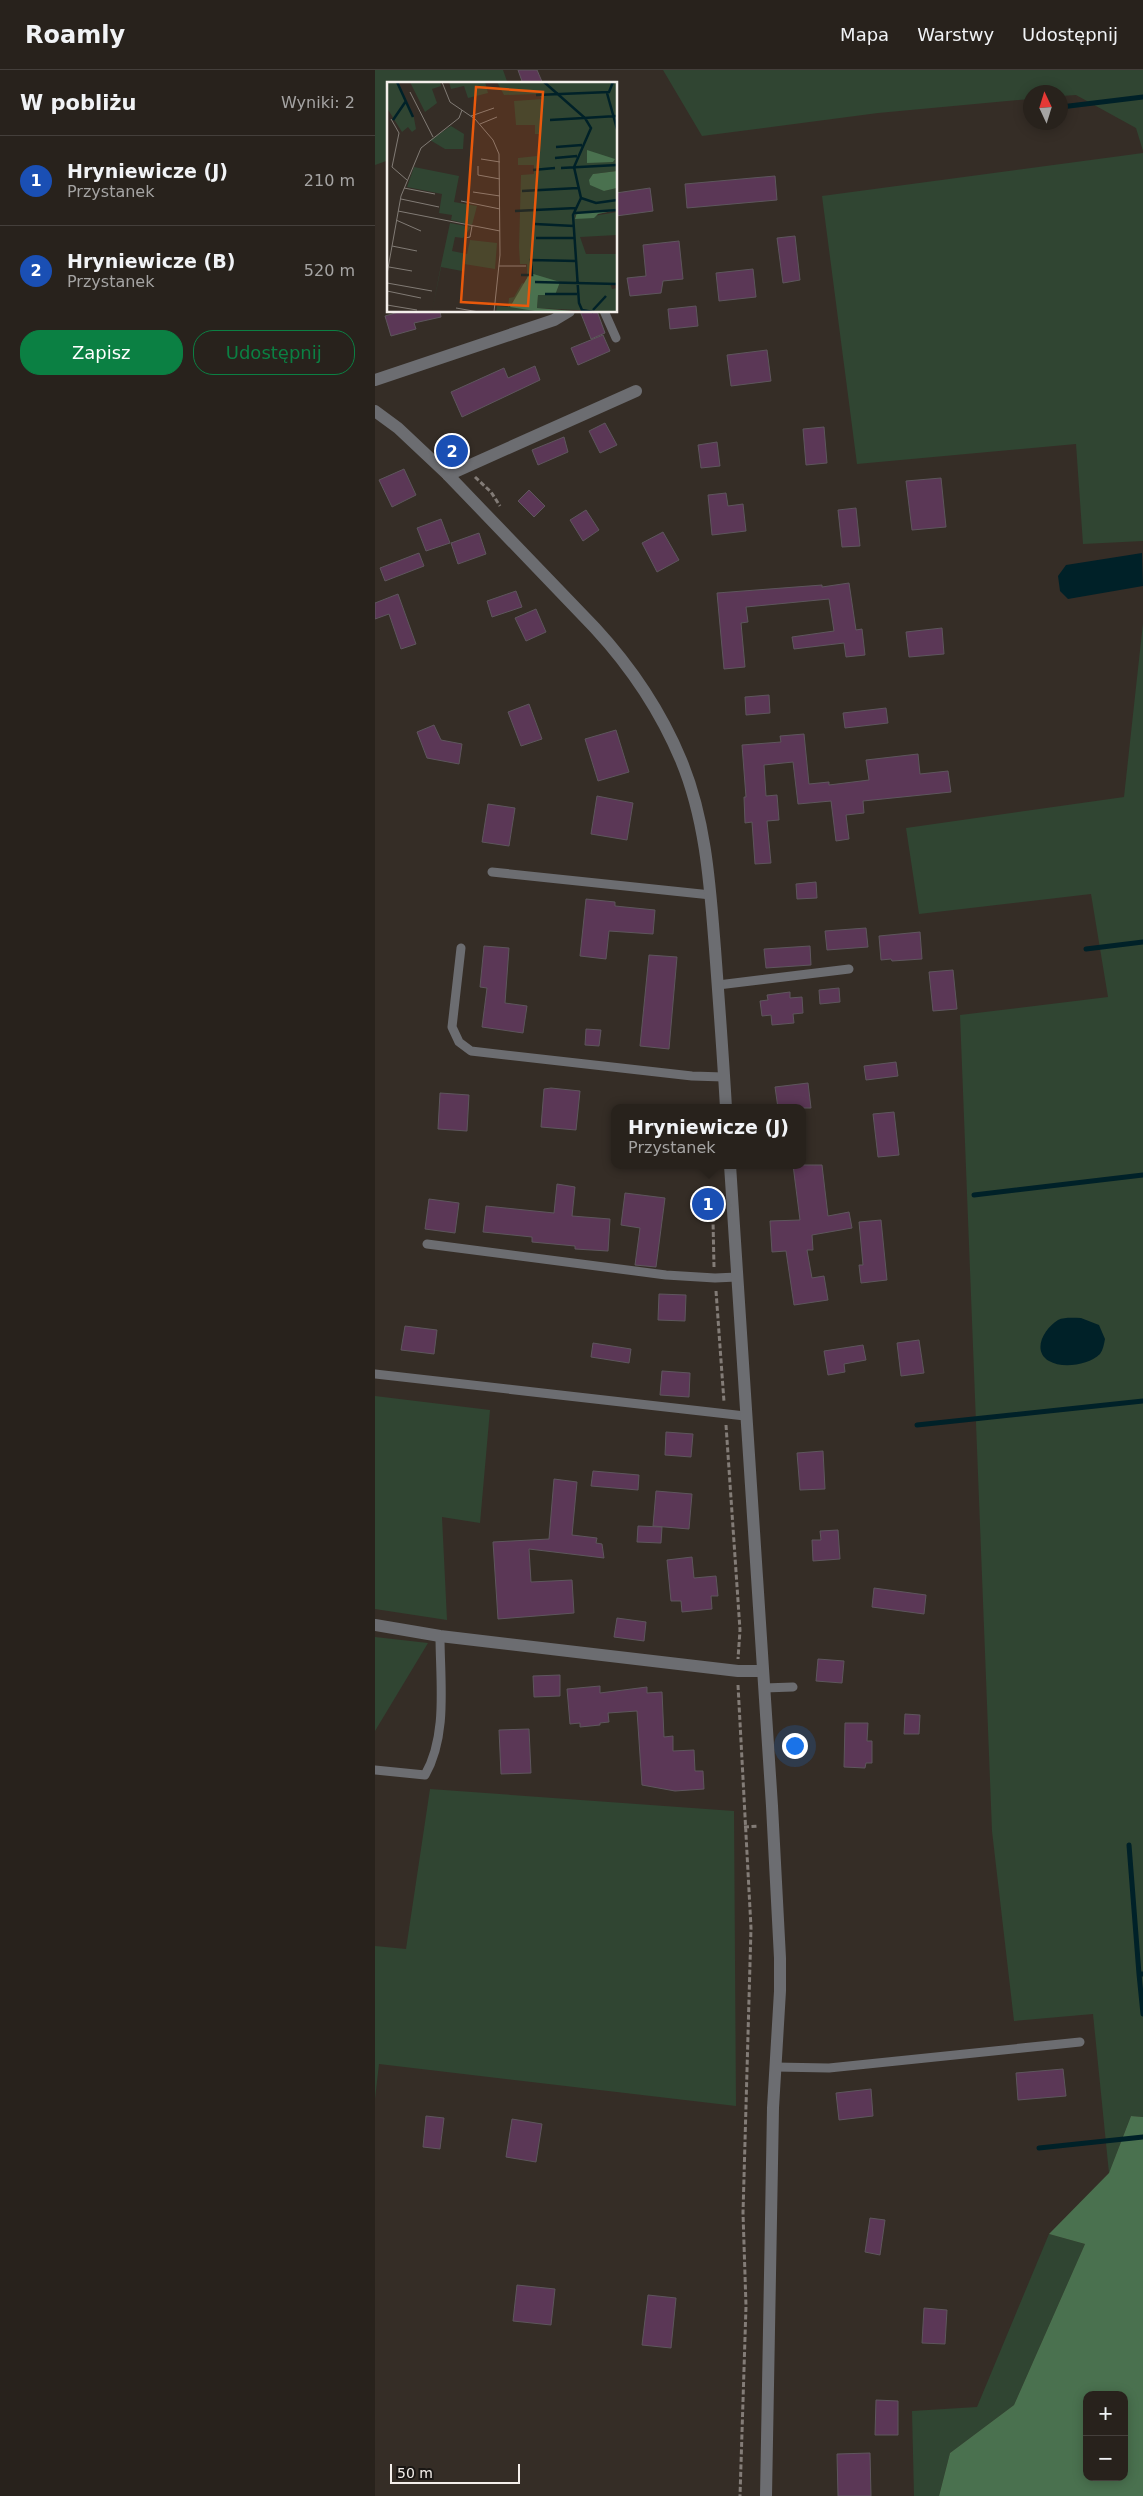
<!DOCTYPE html>
<html lang="pl">
<meta charset="utf-8">
<style>
:root{--surface:#28221c;--page:#302a25;--text:#f1f3f6;--muted:#a5a4a3;--line:#443f3b;--accent:#0b8043}
body{margin:0;font-family:"DejaVu Sans",sans-serif;background:var(--page);color:var(--text)}
.controls{position:absolute;right:15px;bottom:15px;display:grid;overflow:hidden;border-radius:10px;box-shadow:0 2px 12px #0003}
.controls button{width:45px;height:45px;display:grid;place-items:center;padding:0;border:0;border-bottom:1px solid var(--line);background:var(--surface);color:var(--text);font:25px sans-serif}
.compass{position:absolute;left:648px;top:15px;width:45px;height:45px;border-radius:50%;background:var(--surface);box-shadow:0 2px 12px #0003;rotate:356deg}
.scale{position:absolute;left:15px;bottom:12px;width:130px;box-sizing:border-box;padding-left:5px;border:2px solid #f4efeb;border-top:0;font-size:14px;line-height:18px;white-space:nowrap;color:#f4efeb;-webkit-text-stroke:4px #191613;paint-order:stroke}
.you{position:absolute;left:419px;top:1675px;width:18px;height:18px;margin:-12px;border:4px solid #fff;border-radius:50%;background:#1a73e8;box-shadow:0 0 0 8px #1a73e833}
.badge{display:grid;place-items:center;width:32px;height:32px;border-radius:50%;background:var(--accent);color:#fff;font-size:16px;font-weight:700}
.pin{position:absolute;translate:-50% -50%;border:2px solid #fff;box-shadow:0 1px 5px #0006}
.popup{position:absolute;left:236px;top:1034px;width:195px;height:65px;box-sizing:border-box;display:grid;place-content:center;border-radius:10px;background:var(--surface);filter:drop-shadow(0 1px 4px #0005);font-size:16px;white-space:nowrap;color:var(--muted)}
.popup b{font-size:19px;color:var(--text)}
.popup::after{content:'';position:absolute;left:50%;top:100%;margin-left:-10px;border:10px solid transparent;border-top-color:var(--surface)}
.list{margin:0;padding:0;list-style:none}
h2{display:flex;justify-content:space-between;align-items:center;height:65px;margin:0;padding:0 20px;font-size:21px}
h2 small{font-size:16px;font-weight:400;color:var(--muted)}
.list li{display:grid;grid-template-columns:32px 1fr auto;gap:15px;align-items:center;box-sizing:border-box;height:90px;padding:0 20px;border-top:1px solid var(--line)}
.list b{display:block;font-size:19px;white-space:nowrap}
.list p{margin:0;font-size:16px;white-space:nowrap;color:var(--muted)}
.list em{font-size:16px;font-style:normal;color:var(--muted)}
.actions{display:flex;gap:10px;padding:15px 20px}
.actions a{flex:1;padding:11px 0;border:1px solid var(--accent);border-radius:20px;text-align:center;font-size:18px;color:var(--accent)}
.actions .main{background:var(--accent);color:#fff}
.map{position:relative;flex:none;width:768px;height:2426px;overflow:hidden}
header{display:flex;align-items:center;gap:30px;box-sizing:border-box;height:70px;padding:0 25px;background:var(--surface);border-bottom:1px solid var(--line)}
header strong{font-size:24px}
nav{display:flex;gap:28px;margin-inline-start:auto;font-size:18px}
main{display:flex}
aside{flex:1;background:var(--surface)}
.map>svg:first-child{display:block}
.green{fill:#304532}
.forest{fill:#4a714f;fill-rule:evenodd}
.water{fill:#002128}
.lines{fill:none;stroke-linecap:round;stroke-linejoin:round}
.stream{stroke:#002128;stroke-width:5}
.building{fill:#5b3756;stroke:#5e565d}
.path{stroke:#837c77;stroke-width:3;stroke-dasharray:5 2.5;stroke-linecap:butt}
.service{stroke:#6c6d71;stroke-width:9}
.minor{stroke:#6c6d71;stroke-width:12}
.tertiary{stroke:#6c6d71;stroke-width:12}
.inset-river{fill:none;stroke:#002128;stroke-width:2.5}
.inset-road{fill:none;stroke:#817b75;stroke-width:1}
.view{fill:#e8590c;fill-opacity:0.15;stroke:#e8590c;stroke-width:2.5}
.inset-edge{fill:none;stroke:#f4efeb;stroke-width:2.5}
</style>
<header>
<strong>Roamly</strong>
<nav><a>Mapa</a><a>Warstwy</a><a>Udostępnij</a></nav>
</header>
<main>
<aside>
<h2>W pobliżu<small>Wyniki: 2</small></h2>
<ul class="list">
<li><span class="badge" style="background:#1a4fb4">1</span><div><b>Hryniewicze (J)</b><p>Przystanek</p></div><em>210 m</em></li>
<li><span class="badge" style="background:#1a4fb4">2</span><div><b>Hryniewicze (B)</b><p>Przystanek</p></div><em>520 m</em></li>
</ul>
<div class="actions"><a class="main">Zapisz</a><a>Udostępnij</a></div>
</aside>
<div class="map">
<svg width="768" height="2426" viewBox="0 0 768 2426">
<rect width="100%" height="100%" fill="#352d26"/>
<path class="green" d="M0,0H128L133,14H14V90L0,95Z
M288,0H768V81L761,58L701,25L686,26V22H656L655,29L503,43L327,66Z
M768,83V471L708,474L701,374L482,394L447,126Z
M768,553V2047L756,2046L734,2103L718,1944L639,1951L617,1761L585,945L733,927L716,824L544,844L531,758L749,727Z
M0,1326L115,1340L105,1453L67,1447L72,1550L0,1539Z
M0,1567L53,1573L0,1661Z
M55,1719L359,1741L361,2036L4,1994L0,2029V1876L31,1879Z
M674,2164L710,2174L639,2335L575,2383L564,2426H539L537,2341L602,2337Z"/>
<path class="forest" d="M756,2046L768,2047V2426H564L575,2383L639,2335L710,2174L674,2164L734,2103ZM712,2325H749V2407H712Z"/>
<path class="water" d="M767,483L768,516L693,529L685,521L683,506L691,495Z
M706,1248L724,1255L730,1269C729,1274 728,1280 725,1284C714,1295 687,1299 674,1291C656,1280 670,1258 683,1250C689,1247 699,1248 706,1248Z"/>
<g class="lines">
<path class="stream" d="M686,37L768,27
M711,879L768,872
M599,1125L768,1105
M542,1355L768,1331
M754,1775L764,1904
M768,1904H764L768,1944
M664,2078L768,2067"/>
</g>
<path class="building" d="M143,0H162L168,14H148Z
M400,106L402,130L312,138L310,114Z
M275,118L278,141L241,146V123Z
M420,166L425,210L408,213L402,168Z
M304,171L308,209L288,211L286,223L255,226L252,208L271,206L268,175Z
M378,199L381,227L344,231L341,203Z
M321,236L323,256L295,259L293,239Z
M27,241H65L66,247L39,253L41,259L16,266L10,246Z
M205,241H222L230,263L216,269Z
M228,265L235,281L203,295L196,278Z
M392,280L396,311L356,316L352,285Z
M160,296L165,310L87,347L76,322L129,298L133,308Z
M230,353L242,375L225,383L214,361Z
M449,357L452,393L431,395L428,359Z
M189,367L193,382L163,395L157,380Z
M342,372L345,396L326,398L323,375Z
M29,399L41,425L17,437L4,410Z
M566,408L571,457L537,460L531,411Z
M154,420L170,436L159,447L143,431Z
M351,423L353,436L368,434L371,461L337,465L333,425Z
M481,438L485,476L467,477L463,440Z
M211,440L224,460L208,471L195,450Z
M66,449L75,473L51,481L42,458Z
M288,462L304,490L282,502L267,473Z
M104,463L111,484L83,494L76,473Z
M44,483L49,496L10,511L5,498Z
M474,513L481,560L487,559L490,585L471,587L469,573L419,579L417,567L459,561L454,529L371,537L373,552L366,553L370,597L349,599L342,523L447,515V517Z
M141,521L147,537L117,547L112,531Z
M23,524L41,574L26,579L14,544L0,549V533Z
M161,539L171,562L151,571L140,548Z
M567,558L569,584L534,587L531,562Z
M394,625L395,643L371,645L370,627Z
M154,634L167,669L146,676L133,642Z
M511,638L513,653L470,658L468,643Z
M59,655L66,670L87,674L84,694L52,688L42,662Z
M241,660L254,702L223,711L210,669Z
M429,664L434,714L454,712V715L494,710L491,690L543,684L545,704L573,701L576,722L488,731L489,743L471,745L474,769L461,771L456,731L423,734L418,692L389,695L391,726L402,725L404,750L392,751L396,793L380,794L377,752L370,753L369,727H371L367,675L406,672L405,666Z
M222,726L258,733L252,770L216,764Z
M113,734L140,738L134,776L107,772Z
M441,812L442,828L422,829L421,814Z
M211,829L240,832V836L280,840L278,864L234,861L231,889L205,886Z
M491,858L493,877L452,880L450,861Z
M545,862L547,889L517,891L516,889L506,890L504,866Z
M109,876L134,878L130,933L152,936L148,963L107,957L112,918L105,917Z
M435,876L436,895L391,898L389,879Z
M274,885L302,887L294,979L265,976Z
M578,900L582,939L558,941L554,902Z
M464,918L465,932L445,934L444,920Z
M415,922V928L427,927L428,943L418,944L419,953L397,955L396,945L387,946L385,931L393,930L392,925Z
M211,959L226,960L224,976L210,975Z
M521,992L523,1006L491,1010L489,996Z
M433,1013L436,1038H403L400,1017Z
M176,1018L205,1021L201,1060L166,1057L169,1019Z
M65,1023L94,1025L92,1061L63,1059Z
M519,1042L524,1085L503,1087L498,1044Z
M418,1095H447L453,1146L474,1142L477,1158L437,1165L438,1180H432L437,1208L449,1206L453,1230L419,1235L411,1181L397,1182L395,1151L425,1150Z
M182,1114L200,1117L197,1146L235,1149L233,1181L200,1179V1176L157,1172V1167L108,1162L111,1136L179,1143Z
M250,1123L290,1128L281,1197L260,1195L265,1158L246,1155Z
M54,1129L84,1133L80,1163L50,1159Z
M506,1150L512,1210L486,1213L484,1195H488L484,1152Z
M284,1224L311,1225L310,1251L283,1250Z
M30,1256L62,1260L59,1284L26,1280Z
M544,1270L549,1303L526,1306L522,1273Z
M218,1273L256,1279L254,1293L216,1287Z
M488,1275L491,1290L469,1294L470,1302L453,1305L449,1281Z
M287,1301L315,1303L314,1327L285,1325Z
M291,1362L318,1364L316,1387L290,1385Z
M448,1381L450,1419L425,1420L422,1383Z
M218,1401L264,1405L263,1420L216,1416Z
M179,1409L202,1412L197,1465L222,1468L221,1473L227,1474L229,1488L154,1479L156,1512L197,1510L199,1543L123,1549L118,1472L174,1469Z
M281,1421L317,1424L314,1459L278,1456Z
M263,1456L287,1457L286,1473L262,1472Z
M463,1460L465,1489L438,1491L437,1470H446L445,1461Z
M317,1487L319,1508L341,1506L343,1526H336L337,1539L307,1542L306,1531H296L292,1490Z
M499,1518L551,1525L549,1544L497,1537Z
M242,1548L271,1552L269,1571L239,1567Z
M443,1589L469,1591L467,1613L441,1611Z
M185,1605V1626L159,1627L158,1606Z
M225,1616V1623L272,1617V1623L287,1622L289,1667L298,1666V1681L319,1680L320,1701H328L329,1719L300,1721L267,1715L262,1641L233,1643L234,1652L225,1653V1655L205,1657V1653L195,1654L192,1619Z
M530,1644L545,1645L544,1664H529Z
M470,1653H493L492,1671H497V1693H491L490,1698L469,1697Z
M154,1659L156,1703L126,1704L124,1660Z
M688,1999L691,2026L643,2030L641,2003Z
M496,2019L498,2046L464,2050L461,2023Z
M51,2046L69,2048L65,2079L48,2077Z
M137,2049L167,2054L161,2092L131,2087Z
M495,2148L510,2150L505,2185L490,2182Z
M142,2215L180,2219L176,2255L138,2251Z
M273,2225L301,2228L296,2278L267,2275Z
M549,2238L572,2240L570,2274L547,2273Z
M501,2330L523,2331V2365H500Z
M495,2383L496,2426H463L462,2384Z"/>
<g class="lines">
<path class="path" d="M65,376L79,387
M100,407L116,422L125,436
M339,1197L338,1150L342,1134
M341,1221L349,1332
M351,1355L365,1560L363,1589
M363,1615L376,1858L368,2143L371,2236L365,2426
M369,1757L384,1756"/>
<path class="service" d="M229,241L241,268
M117,802L336,825
M86,878L77,957L84,972L96,981L317,1006L349,1007
M343,915L474,899
M52,1174L291,1205L340,1208L362,1207
M0,1304L370,1346
M389,1618L418,1617
M0,1700L50,1705C73,1665 65,1611 65,1566
M400,1997L454,1998L705,1972"/>
<path class="minor" d="M0,310L179,250L194,241
M73,405L261,321
M0,1555L65,1566L363,1601H388"/>
<path class="tertiary" d="M0,341L23,358L73,405L220,558C255,596 286,642 306,690C331,750 335,816 340,879C344,932 348,985 351,1038
M355,1095L397,1736L405,1888V1921L398,2038L391,2426"/>
</g>
<g transform="translate(12 12)">
<rect width="230" height="230" fill="#352d26"/>
<path d="M0,0H15L11,2L27,36L29,47L25,50L21,45L15,50L0,26ZM23,0H53L54,4L45,7L50,21L38,30ZM62,0H98L101,11L81,16L77,4L64,7ZM110,0H230V89L206,92L217,109L230,106V128L191,130L188,134V137L230,130V153L193,155L199,172H230V201H223L225,207L230,206V230L150,226L151,213L140,196V182H133L132,165L134,93L147,92V83H131V76L150,74L154,52H148V43H129L127,19L156,17L150,12L117,13ZM64,44L77,52L76,67H58L43,58ZM27,85L72,94L67,120L90,124L85,143L64,138L65,133L52,131L55,112L20,105ZM63,141L84,145L76,156L68,155L65,169L80,172L83,158L110,161L108,187L77,182L75,189L54,185L45,230L54,183ZM135,201L138,202L131,216L125,220L154,230H109L110,224L121,225L122,216L127,215Z" fill="#304532"/>
<path d="M200,68L228,77L226,80L200,81ZM230,89V106L217,109L203,103L202,98L206,92ZM230,128L211,132L207,136L188,137L190,130ZM143,191L173,200L168,213H151L150,226L199,230H154L123,225Z" fill="#4a714f"/>
<path class="inset-river" d="M10,0L26,35M157,0L198,36L204,46L187,85L194,116L209,121L230,118M220,11L230,47M149,13L222,10L226,0M6,38L19,19M163,38L230,34M169,65L195,63M168,76L190,74M174,86L230,83M146,88L168,86M135,109L191,106M194,116L186,133L192,221L195,228L206,230M128,129L189,126M188,131L230,128M148,142L187,144M149,156H188M134,193H145L144,178L189,179M148,200L230,202M158,212H190M206,228L219,214"/>
<path class="inset-road" d="M55,0L63,20L88,37L106,58L112,72L113,173L107,230M23,10L46,55M84,34L107,26M4,37L12,51L5,85L20,98M93,42L110,35M94,77L113,80M91,84V93L113,97M17,106L48,112M86,110L113,114M14,117L52,125M74,119L113,127M11,129L113,149M9,138L34,149M78,156L83,155L85,144M5,164L30,169M112,184H139M2,185L25,189M0,192L14,114L34,66L72,36L75,28M0,201L45,209M0,209L34,216M0,223L30,228M69,226L92,230"/>
<path class="view" d="M89,5L156,10L141,224L74,220Z"/>
<rect width="230" height="230" class="inset-edge"/>
</g>
</svg>
<div class="controls">
<button>+</button>
<button>−</button>
</div>
<svg class="compass" viewBox="-18 -18 36 36"><path d="M0-13l5 13h-10z" fill="#e53935"/><path d="M0 13l5-13h-10z" fill="#a5a4a3"/></svg>
<div class="scale">50 m</div>
<div class="you"></div>
<div class="pin badge" style="left:333px;top:1134px;background:#1a4fb4">1</div>
<div class="popup"><b>Hryniewicze (J)</b>Przystanek</div>
<div class="pin badge" style="left:77px;top:381px;background:#1a4fb4">2</div>
</div>
</main>
